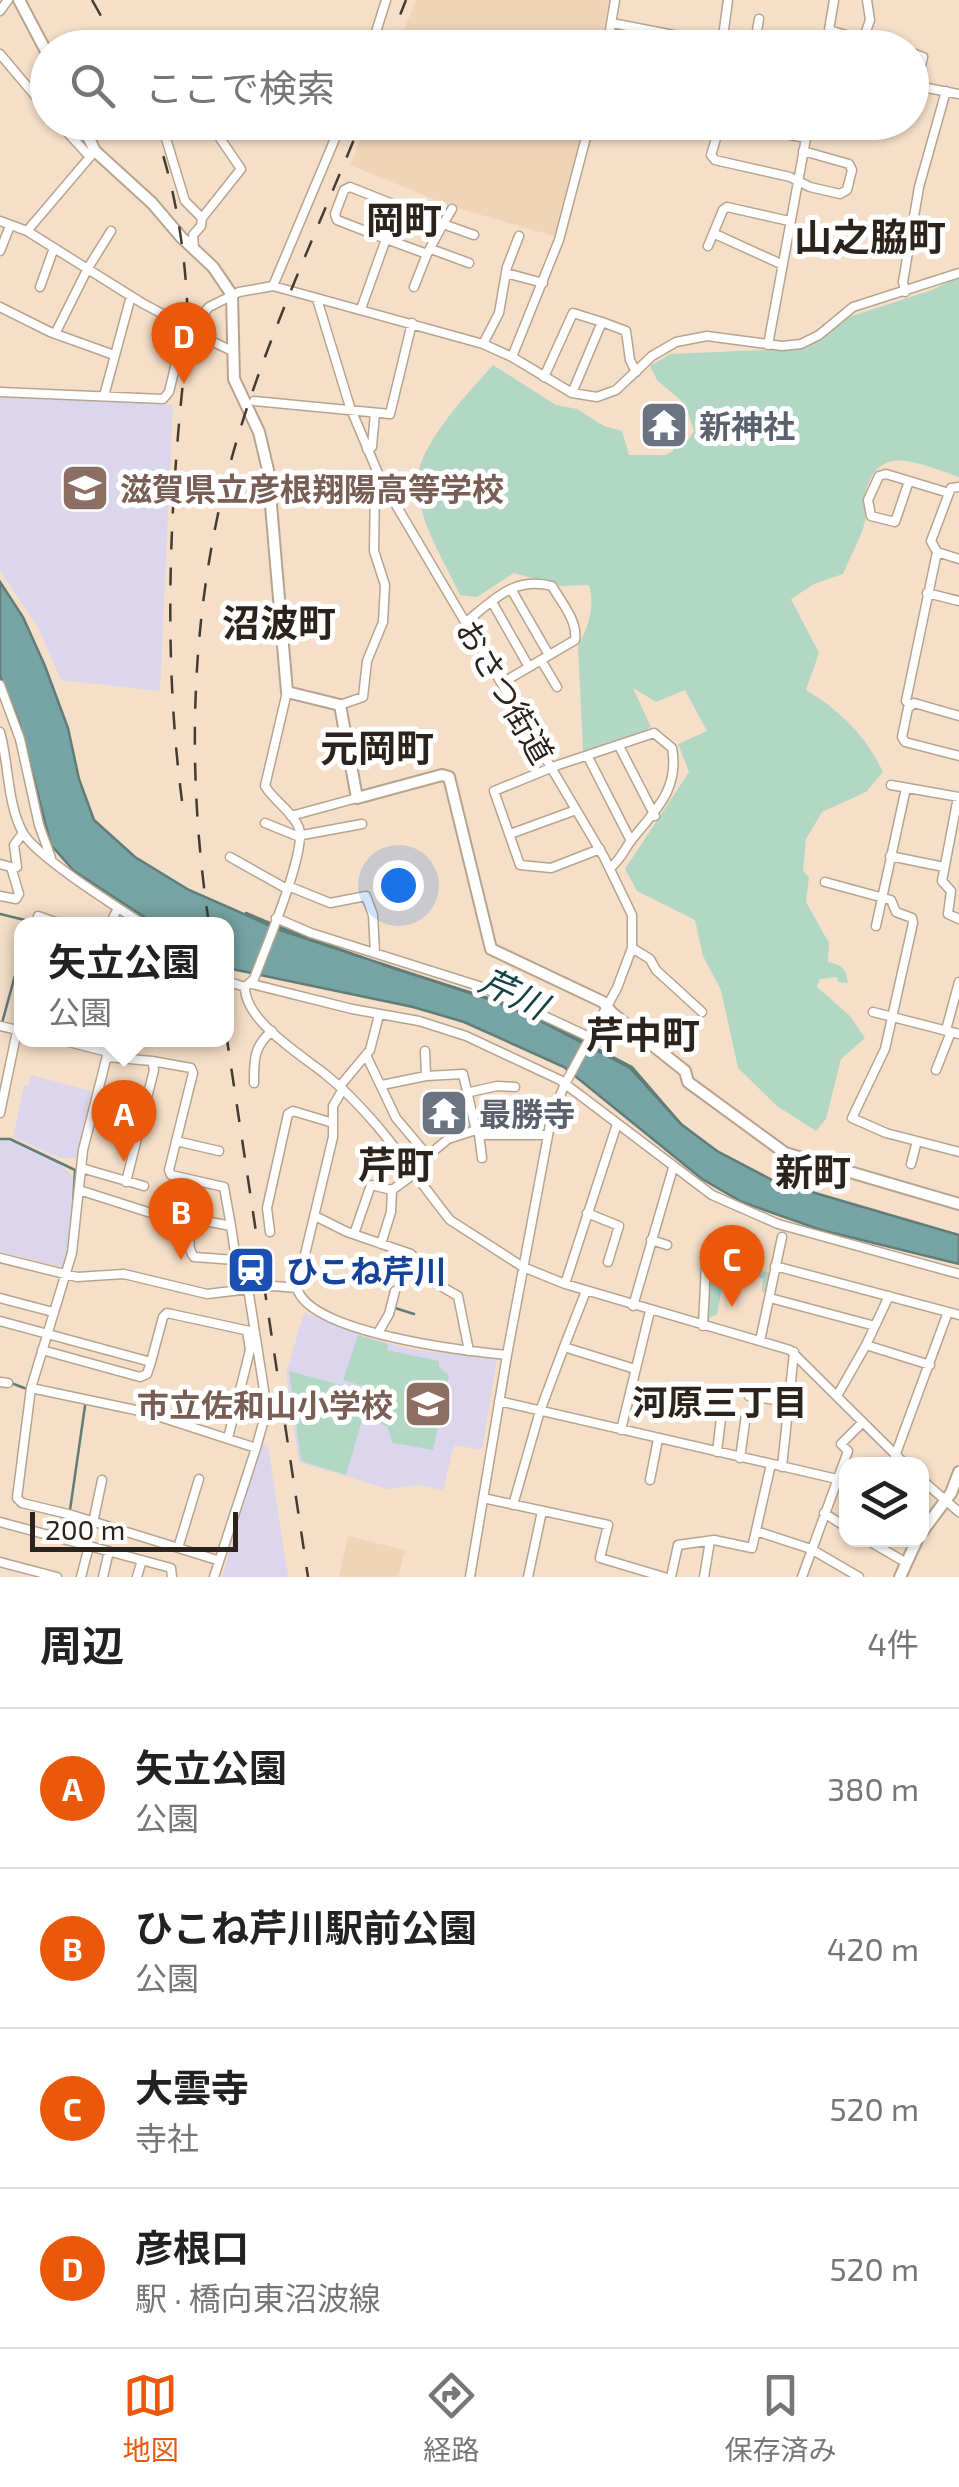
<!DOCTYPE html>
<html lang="ja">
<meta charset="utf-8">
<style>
:root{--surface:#fff;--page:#f2f2f2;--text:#222;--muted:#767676;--line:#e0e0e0;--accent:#ea580c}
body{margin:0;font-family:"Exo 2","Noto Sans JP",sans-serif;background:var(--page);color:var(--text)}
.controls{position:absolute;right:30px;bottom:30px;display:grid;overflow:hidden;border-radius:20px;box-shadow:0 2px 8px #0004}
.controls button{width:90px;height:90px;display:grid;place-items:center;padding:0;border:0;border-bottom:2px solid var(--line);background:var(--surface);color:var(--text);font:50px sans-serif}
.scale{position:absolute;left:30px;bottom:25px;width:208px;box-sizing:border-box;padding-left:10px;border:5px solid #2c241c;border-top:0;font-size:28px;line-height:35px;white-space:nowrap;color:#2c241c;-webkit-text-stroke:8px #fff;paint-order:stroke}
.you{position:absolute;left:398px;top:885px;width:35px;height:35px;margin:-25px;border:8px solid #fff;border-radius:50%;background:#1a73e8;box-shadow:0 0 0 15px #1a73e833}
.badge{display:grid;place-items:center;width:65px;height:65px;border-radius:50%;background:var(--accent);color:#fff;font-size:32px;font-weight:700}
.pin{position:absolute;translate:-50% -82px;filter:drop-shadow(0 2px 5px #0008)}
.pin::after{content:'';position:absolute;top:52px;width:35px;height:30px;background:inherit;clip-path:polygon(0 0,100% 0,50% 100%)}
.popup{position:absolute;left:14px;top:917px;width:220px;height:130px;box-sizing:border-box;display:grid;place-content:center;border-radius:20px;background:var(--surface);filter:drop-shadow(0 2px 8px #0005);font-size:32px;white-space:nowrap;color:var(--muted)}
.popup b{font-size:38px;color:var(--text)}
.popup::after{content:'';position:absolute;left:50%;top:100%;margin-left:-20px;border:20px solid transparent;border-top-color:var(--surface)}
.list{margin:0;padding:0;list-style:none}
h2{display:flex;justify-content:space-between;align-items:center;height:130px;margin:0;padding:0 40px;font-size:42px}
h2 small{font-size:32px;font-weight:400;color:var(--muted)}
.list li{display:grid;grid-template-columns:65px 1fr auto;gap:30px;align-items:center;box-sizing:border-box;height:160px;padding:0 40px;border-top:2px solid var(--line)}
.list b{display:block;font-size:38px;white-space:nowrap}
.list p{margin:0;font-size:32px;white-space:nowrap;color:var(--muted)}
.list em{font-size:32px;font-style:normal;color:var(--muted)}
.icon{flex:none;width:55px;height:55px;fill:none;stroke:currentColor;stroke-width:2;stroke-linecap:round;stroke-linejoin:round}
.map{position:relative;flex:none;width:959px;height:1577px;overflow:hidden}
.search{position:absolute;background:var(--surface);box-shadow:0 2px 8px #0004;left:30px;right:30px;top:30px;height:110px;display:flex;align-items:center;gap:25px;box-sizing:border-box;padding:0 35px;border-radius:55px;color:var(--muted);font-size:38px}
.sheet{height:770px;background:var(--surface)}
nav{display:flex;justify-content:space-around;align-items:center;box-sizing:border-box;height:140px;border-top:2px solid var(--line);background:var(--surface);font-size:28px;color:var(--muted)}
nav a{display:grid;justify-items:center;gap:5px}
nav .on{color:var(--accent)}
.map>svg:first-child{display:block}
.built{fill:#efd4b7}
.education{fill:#dbd6ec}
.green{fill:#b2d8c5}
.water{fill:#76a3a3;stroke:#607d7a;stroke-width:2.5}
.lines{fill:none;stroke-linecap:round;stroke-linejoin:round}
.stream{stroke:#607d7a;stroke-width:2.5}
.minor-casing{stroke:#b8a48e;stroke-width:11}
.major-casing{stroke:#b8a48e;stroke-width:14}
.minor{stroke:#fff;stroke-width:8}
.major{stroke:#fff;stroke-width:10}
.rail{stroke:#453b31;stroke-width:2.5;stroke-dasharray:18 18;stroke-linecap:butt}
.labels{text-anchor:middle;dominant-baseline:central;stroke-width:10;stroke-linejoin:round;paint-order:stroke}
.worship-label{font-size:32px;font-weight:bold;fill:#5b616d;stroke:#fff;text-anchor:start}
.education-label{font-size:32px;font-weight:bold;fill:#785e54;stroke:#fff;text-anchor:start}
.street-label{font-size:32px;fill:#2c241c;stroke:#fff}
.transit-label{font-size:32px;font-weight:bold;fill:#164399;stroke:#fff;text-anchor:start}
.water-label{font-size:35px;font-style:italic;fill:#154141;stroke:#fff}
.neighbourhood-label{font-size:35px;font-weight:bold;fill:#2c241c;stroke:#fff}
.quarter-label{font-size:38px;font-weight:bold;fill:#2c241c;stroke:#fff}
</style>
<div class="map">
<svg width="959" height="1577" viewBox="0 0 959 1577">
<rect width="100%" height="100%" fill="#f5dfc8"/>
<path class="built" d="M416,0H609L600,47H397Z
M367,123H584L554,236L450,206L350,165Z
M348,1536L405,1550L398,1577H339Z"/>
<path class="education" d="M0,395L173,405L160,691L61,680L38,627L0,571Z
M31,1075L91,1091L76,1158H60L13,1137L24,1086H29Z
M9,1140L59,1162L75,1180L72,1235L63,1267L0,1252V1141Z
M304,1312L363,1336L410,1349L497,1359L482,1450L454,1445L443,1490L418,1485L388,1489L299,1462L286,1374Z
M260,1444L268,1445L288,1577H222Z"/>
<path class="green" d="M959,277V477C918,464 876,439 864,499C863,507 867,514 865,522C860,540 850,557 843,574L814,584L791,599L819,653L806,690C840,710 866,736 883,772L866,792L822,812L806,839L803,871L809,877L806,902L829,943L828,962C842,965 846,968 848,983L838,982L837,977L820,979L817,987L850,1016L865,1038L841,1059L826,1119L816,1131L777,1106L738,1068L721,990L703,956L695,920L637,891L625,869L689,772L678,744L707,731L685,690L656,702L633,688L651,727L619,744L587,754L583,751L578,645C589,628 595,604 589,585L560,586L514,573L477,597L460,595C444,560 416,519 418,479C419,444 470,391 493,365L556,405L577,409L604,426L622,431L629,455H665L673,451L674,444L689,439L694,431L685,404L657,380L650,366L670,354L807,348L843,319L932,290Z
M714,1262L772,1273L769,1293L762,1292L763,1278L751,1276L749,1283L731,1280L730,1287H722L717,1315L710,1317L708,1325L704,1324L708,1264Z
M358,1335L388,1344L387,1350L439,1361V1367L449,1376L433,1450L393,1443L387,1426L381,1424L385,1393L343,1380Z
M289,1371L370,1393L346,1475L301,1461Z"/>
<path class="water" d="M0,582L23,617L45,666L68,728L79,779L94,820L135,857L189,890L280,930L488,999L531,1016L630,1068L681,1124L717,1151L774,1181L959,1235V1264L821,1230L742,1202L702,1179L564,1067L464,1022L413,1007L227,968L226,924H155L74,871L51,845L19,722L0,676Z"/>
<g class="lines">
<path class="stream" d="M246,913L272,924
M0,914L29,921L28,924
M279,927L361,957
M383,965L514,1006
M539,1018L632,1067L681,1124
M2,1023L22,950
M0,1139H10L75,1170L73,1206
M65,1265L69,1248
M395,1308L414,1314
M11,1383L27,1389
M70,1510L85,1406
M66,1517L88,1525
M125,1535L170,1549"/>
<g class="minor-casing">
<path id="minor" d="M0,11L8,0
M612,23L740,48
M829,30L891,48
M863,40L870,20L867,0
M722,44L728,0
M371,48L386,0
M607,48L615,0
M754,48L759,19
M826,48L834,0
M912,53L923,57L916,85
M0,54L48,111
M912,85L959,94
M58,122L90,157
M161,122L185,201L202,218L201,226L193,235L194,248
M721,122L711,155L715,160L790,177L810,187L840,194L847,190L852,170L849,164L803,151
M728,122L805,138
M166,136L182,122
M452,209L443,224L474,235
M202,218L241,169L209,122
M0,221L27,231L142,303L185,326L193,325L209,307L239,292L273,286L483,344L512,357L572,393L597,397L616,390L652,356L676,342L707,336L782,346L801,344L819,335L853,307L959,273
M27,231L95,151
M715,234L781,264
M708,246L723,210L727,207L789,221
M431,249L469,263
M0,251L10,226
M506,273L543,283
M273,286L342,122
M40,287L54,248
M414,287L427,254
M905,292L903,282L919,187L946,91
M317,299L350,407L380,478L604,857L632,915V948L617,988L565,1084L552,1114L507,1355L470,1577
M0,307L50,332L114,355
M361,309L386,239L337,220L335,214L344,190L350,187L443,224L427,254L386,239
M193,325L195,333L232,351
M55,334L88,268L111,231
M483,344L499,313L507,267L519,236
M768,345L809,122
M512,357L559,240L590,122
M544,377L573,313L602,322
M0,392L163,399L169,392L185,326
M572,393L602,322L626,331L630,360L636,372
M104,396L131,296
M254,401L390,414L412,323
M367,449L372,447L375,413
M909,481L895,522L871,516L868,500L879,476L886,474L949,493
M937,552L959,559
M511,589L549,655
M927,593L959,601
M492,602L529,667
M466,622C495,599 514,576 552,586C561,602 578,621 575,640L502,683
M541,660L557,687
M0,685L20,739L39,825L51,858
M287,692L265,786C274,801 293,812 299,828C307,852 264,951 254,979L245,987C244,1020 301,1055 325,1074C376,1115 410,1170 450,1220L523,1267L565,1284L790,1350L905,1464
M340,705L363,697L367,661L383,622L385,585L374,551L375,487L380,478
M911,706L906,701L937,552L931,541L951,488L959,487
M959,716L914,703L908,708L902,737L905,742L959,756
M0,732C9,764 7,804 23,833C37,857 117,907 143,924
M619,746L655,816
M588,757L631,841
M891,785L959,797
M958,797L942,881L951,891L948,914L959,919
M291,816L357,798
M265,823L297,836L362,824
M510,834L576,810
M600,849L551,868L520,865L494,791L558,765L654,733L672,748C680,791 653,812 630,842C623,852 620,860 610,868
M890,856L944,867
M230,857L287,889
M0,864L11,867L19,894L16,899L0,896
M12,869L17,867L14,845L23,833
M825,882L891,900L896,912L912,918L913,923L885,1049L852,1118L886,1133L959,1152
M288,886L330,903L366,896L373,915L375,953
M38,916L61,924
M276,918L311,933L482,987L585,1035
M110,924L118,908
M876,926L906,788
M632,948L650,959L656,970L702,1012
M226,981L245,987
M252,984L352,1009L419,1021L466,1036L560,1080L712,1195L778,1224L959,1274
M873,1012L959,1034
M0,1026L22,1031
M946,1030L959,982
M61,1040L108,1052
M111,1040L83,1150L72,1253L31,1388L17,1498L22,1503L72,1515L217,1560
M425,1051L426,1076
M366,1055L396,1118L428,1156
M107,1057L152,1061L154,1070L126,1182
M152,1061L191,1068L193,1073L169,1170L171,1175L224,1187L231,1226
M936,1070L951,1032
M254,1083C254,1061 253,1047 272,1031
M382,1085L426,1076L463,1074L476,1130
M340,1086L370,1050L379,1015
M343,1089L333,1106V1137L297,1288C309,1333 465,1351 507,1355
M466,1093L497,1086L515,1087
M0,1113L17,1031
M479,1134L482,1158
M176,1141L219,1151
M911,1164L917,1141
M81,1168L144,1186
M411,1170L448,1139L476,1130L480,1135H547
M79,1190L154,1214
M587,1213L619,1226L608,1262
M315,1216L347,1232L411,1254L437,1284L458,1296L469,1351
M270,1232L267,1208L288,1114L293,1111L333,1123
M354,1234L371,1185L392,1190
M651,1240L667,1245
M381,1244L391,1212L392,1190L414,1174
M0,1258L77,1277L124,1274L207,1294L274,1286L297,1288
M235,1260L194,1257C187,1248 188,1229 195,1219L231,1226L235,1253V1291
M775,1266L959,1315
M565,1284L617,1124
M0,1298L53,1312
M770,1298L875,1326
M633,1306L673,1168
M0,1321L151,1362L147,1374L140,1377L42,1350
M703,1326L706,1264L712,1261L714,1250
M378,1333L389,1314L395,1291
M760,1341L782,1237
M866,1345L930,1365
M564,1347L586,1291
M151,1362L163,1317L167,1313L254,1332
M0,1382L8,1383
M31,1388L145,1412L256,1448L267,1409L248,1288
M749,1396L787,1402
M837,1396L866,1345L889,1296
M499,1401L837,1479L846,1485
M621,1430L650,1311
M228,1438L250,1350L247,1331
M717,1452L721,1418
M895,1456L948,1312
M740,1458L746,1415
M782,1467L794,1352
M650,1480L658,1439
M922,1480L959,1512
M483,1498L608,1525L600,1558L664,1577
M513,1505L540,1411L564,1347L635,1369
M824,1513L846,1527
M0,1522L171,1568L172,1577
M93,1523L102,1480
M756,1531L811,1549L859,1577
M867,1540L905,1562
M178,1548L199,1479
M0,1562L57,1577
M81,1577L89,1546
M103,1577L109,1551
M137,1577L142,1560
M214,1577L256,1448
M528,1577L542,1511
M671,1577L678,1545L714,1540L752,1548L771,1464
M704,1577L710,1541
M802,1577L848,1451L841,1444L863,1422"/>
</g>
<g class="major-casing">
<path id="major" d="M19,0L48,55
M81,122L95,151L152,203L181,237L213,267L232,295L234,379L259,432L268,470L287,692L340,705L357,798L442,775L449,777L491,949L603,1002L612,1013L685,1071L688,1082L785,1153L959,1204
M922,1532L951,1493L959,1472
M900,1577L917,1540"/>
</g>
<use href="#minor" class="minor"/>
<use href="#major" class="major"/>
<path class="rail" d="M92,0L119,48
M387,48L406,0
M152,122C179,195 189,274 188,351
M182,801C162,649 170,489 188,337
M209,924C183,751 191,573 248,405C280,309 323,217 361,122
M226,1033L308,1577"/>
</g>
<defs>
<g id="temple-square" transform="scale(2.5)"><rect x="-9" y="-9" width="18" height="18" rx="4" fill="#6b7280" stroke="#fff"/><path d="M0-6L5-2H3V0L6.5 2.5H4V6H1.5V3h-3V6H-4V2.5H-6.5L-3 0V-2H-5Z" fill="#fff"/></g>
<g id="school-square" transform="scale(2.5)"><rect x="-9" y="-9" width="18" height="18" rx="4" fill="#8d6e63" stroke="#fff"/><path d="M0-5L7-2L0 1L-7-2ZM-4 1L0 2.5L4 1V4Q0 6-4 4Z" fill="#fff"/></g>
<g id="station-square" transform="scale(2.5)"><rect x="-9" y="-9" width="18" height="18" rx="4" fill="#1a4fb4" stroke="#fff"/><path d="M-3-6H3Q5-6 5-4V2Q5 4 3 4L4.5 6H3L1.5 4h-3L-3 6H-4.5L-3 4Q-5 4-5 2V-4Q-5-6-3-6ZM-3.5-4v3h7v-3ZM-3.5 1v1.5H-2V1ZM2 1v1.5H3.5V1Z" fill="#fff"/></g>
</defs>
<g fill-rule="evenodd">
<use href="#temple-square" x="664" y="425"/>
<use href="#school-square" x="85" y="488"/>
<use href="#temple-square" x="444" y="1113"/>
<use href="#station-square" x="251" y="1270"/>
<use href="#school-square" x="428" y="1404"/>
</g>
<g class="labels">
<g class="worship-label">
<text x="699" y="425">新神社</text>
<text x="479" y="1113">最勝寺</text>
</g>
<g class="education-label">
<text x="120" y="488">滋賀県立彦根翔陽高等学校</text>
<text x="393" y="1404" text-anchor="end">市立佐和山小学校</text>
</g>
<g class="street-label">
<text transform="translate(506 691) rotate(60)">おさつ街道</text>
</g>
<g class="transit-label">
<text x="286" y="1270">ひこね芹川</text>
</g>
<g class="water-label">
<text transform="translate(514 992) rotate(26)">芹川</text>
</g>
<g class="neighbourhood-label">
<text x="720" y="1401">河原三丁目</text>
</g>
<g class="quarter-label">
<text x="404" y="219">岡町</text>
<text x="870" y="236">山之脇町</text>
<text x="279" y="622">沼波町</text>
<text x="377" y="747">元岡町</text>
<text x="643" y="1034">芹中町</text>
<text x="396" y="1164">芹町</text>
<text x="813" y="1171">新町</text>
</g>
</g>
</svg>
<div class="controls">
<button><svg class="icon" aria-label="layers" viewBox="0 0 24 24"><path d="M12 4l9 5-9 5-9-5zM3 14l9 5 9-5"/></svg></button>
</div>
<div class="scale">200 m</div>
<div class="you"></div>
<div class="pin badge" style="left:124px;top:1162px">A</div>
<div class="popup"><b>矢立公園</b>公園</div>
<div class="pin badge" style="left:181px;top:1260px">B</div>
<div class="pin badge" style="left:732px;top:1307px">C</div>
<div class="pin badge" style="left:184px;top:384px">D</div>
<div class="search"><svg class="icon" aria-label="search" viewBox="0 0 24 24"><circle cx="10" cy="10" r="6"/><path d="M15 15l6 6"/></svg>ここで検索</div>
</div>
<section class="sheet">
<h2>周辺<small>4件</small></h2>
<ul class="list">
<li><span class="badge">A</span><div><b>矢立公園</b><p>公園</p></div><em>380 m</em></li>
<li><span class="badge">B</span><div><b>ひこね芹川駅前公園</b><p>公園</p></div><em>420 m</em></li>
<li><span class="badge">C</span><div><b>大雲寺</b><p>寺社</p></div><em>520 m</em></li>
<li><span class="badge">D</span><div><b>彦根口</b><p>駅 · 橋向東沼波線</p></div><em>520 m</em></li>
</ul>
</section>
<nav>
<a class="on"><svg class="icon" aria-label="map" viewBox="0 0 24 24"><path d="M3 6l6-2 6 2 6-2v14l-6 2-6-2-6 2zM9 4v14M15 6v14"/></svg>地図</a>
<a><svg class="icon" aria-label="directions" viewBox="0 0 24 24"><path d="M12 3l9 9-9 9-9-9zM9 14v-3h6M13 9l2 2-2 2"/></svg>経路</a>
<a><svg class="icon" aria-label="saved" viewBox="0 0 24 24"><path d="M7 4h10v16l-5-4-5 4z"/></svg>保存済み</a>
</nav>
